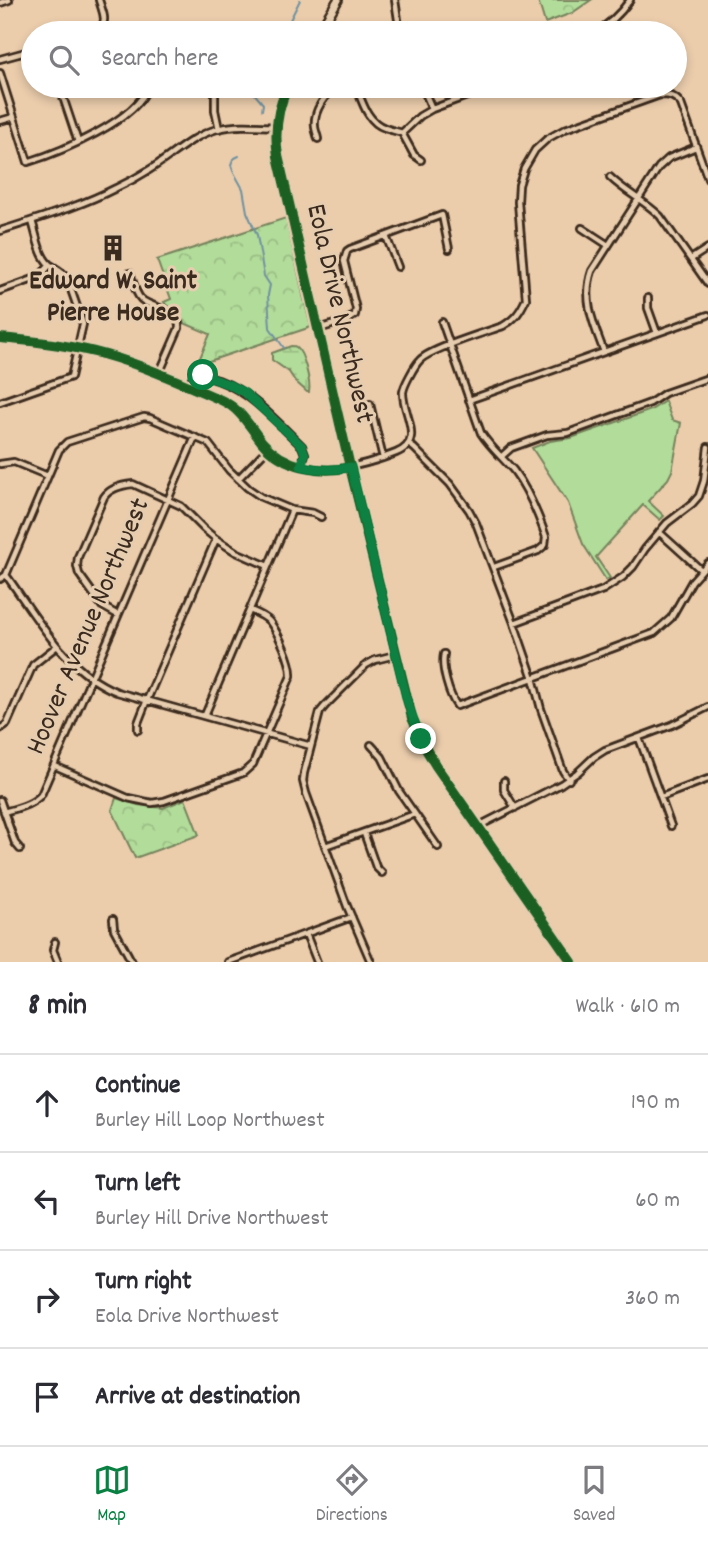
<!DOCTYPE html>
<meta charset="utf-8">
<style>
:root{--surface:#fff;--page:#f7f7f7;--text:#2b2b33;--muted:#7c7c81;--line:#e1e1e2;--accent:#0b8043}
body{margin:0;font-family:Dekko,sans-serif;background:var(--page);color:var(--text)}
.stop{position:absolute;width:21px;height:21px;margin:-16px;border:5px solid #0b8043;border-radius:50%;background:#fff}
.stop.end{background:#0b8043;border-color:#fff;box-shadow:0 2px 7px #0008}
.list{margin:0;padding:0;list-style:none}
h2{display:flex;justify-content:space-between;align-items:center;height:91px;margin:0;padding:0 28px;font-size:30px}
h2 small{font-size:23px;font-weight:400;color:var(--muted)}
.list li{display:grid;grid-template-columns:46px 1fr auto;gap:21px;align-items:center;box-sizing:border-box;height:98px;padding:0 28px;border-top:2px solid var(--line)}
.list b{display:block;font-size:26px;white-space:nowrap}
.list p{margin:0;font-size:23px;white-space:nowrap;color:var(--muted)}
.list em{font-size:23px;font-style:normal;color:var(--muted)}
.icon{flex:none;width:38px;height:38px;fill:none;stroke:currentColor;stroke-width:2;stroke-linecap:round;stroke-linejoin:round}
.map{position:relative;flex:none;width:708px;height:962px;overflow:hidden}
.search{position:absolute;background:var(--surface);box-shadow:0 4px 10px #0003;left:21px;right:21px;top:21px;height:77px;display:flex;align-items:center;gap:18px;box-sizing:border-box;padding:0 24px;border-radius:38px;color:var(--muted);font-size:26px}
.sheet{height:483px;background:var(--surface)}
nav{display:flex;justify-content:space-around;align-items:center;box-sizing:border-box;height:98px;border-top:2px solid var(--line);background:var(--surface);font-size:19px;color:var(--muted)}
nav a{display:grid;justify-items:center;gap:4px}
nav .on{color:var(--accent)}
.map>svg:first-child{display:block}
.grass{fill:#b2dc9a;stroke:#76835c;stroke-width:2}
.wetland{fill:url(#wetland-marsh);stroke:#76835c;stroke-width:2}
.park{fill:url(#park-crowns);stroke:#76835c;stroke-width:2}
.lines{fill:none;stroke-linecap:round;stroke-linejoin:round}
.stream{stroke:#7192a0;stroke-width:2}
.street-casing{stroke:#3b2a1e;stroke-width:10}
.secondary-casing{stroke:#3b2a1e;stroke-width:12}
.street{stroke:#e7cdaf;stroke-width:4.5}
.secondary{stroke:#e7cdaf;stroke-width:7}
.cycleway-casing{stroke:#e7cdaf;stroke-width:15}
.cycleway{stroke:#1b5e20;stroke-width:10}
.route{stroke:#0b8043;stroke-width:9}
.labels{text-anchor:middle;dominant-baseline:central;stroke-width:6;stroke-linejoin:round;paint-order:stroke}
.poi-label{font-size:28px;font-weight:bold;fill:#3b2a1e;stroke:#e7cdaf}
.street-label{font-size:28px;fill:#3b2a1e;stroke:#e7cdaf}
</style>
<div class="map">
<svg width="708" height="962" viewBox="0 0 708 962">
<defs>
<pattern id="wetland-marsh" width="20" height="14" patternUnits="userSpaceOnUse" patternTransform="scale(1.75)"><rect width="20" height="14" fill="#b2dc9a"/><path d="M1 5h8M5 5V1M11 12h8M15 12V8" fill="none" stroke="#9abd84"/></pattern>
<pattern id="park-crowns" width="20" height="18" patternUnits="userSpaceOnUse" patternTransform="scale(1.75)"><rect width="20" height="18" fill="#b2dc9a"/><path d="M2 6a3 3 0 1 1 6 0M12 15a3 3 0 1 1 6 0" fill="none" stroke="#9abd84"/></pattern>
</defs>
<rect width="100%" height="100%" fill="#ebcdac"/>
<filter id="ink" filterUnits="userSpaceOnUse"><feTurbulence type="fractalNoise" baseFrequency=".0143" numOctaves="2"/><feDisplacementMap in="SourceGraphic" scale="14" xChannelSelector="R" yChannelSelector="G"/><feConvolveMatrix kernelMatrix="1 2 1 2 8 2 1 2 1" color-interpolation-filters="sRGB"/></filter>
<g filter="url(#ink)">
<path class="grass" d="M665,401L672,420L681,423L672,471L668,479L648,501L664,516L660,520L643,505L596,557L610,578L606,580L583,544L568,503L532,448L550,441L571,438L651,410Z"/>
<path class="wetland" d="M291,346C293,346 295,346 296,347C304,352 311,384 309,392H307L295,381L289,372L272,360V353Z"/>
<path class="park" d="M538,0H591L572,13L545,23Z
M286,218L305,304L311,327L197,365L210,334L184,323L178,312L167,306L164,302L171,299L157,260Z
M116,798L138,805L163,808L185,799L199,835L135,858L112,810Z"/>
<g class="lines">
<path class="stream" d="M281,33L285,30L300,0
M248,86L263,104L262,110
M239,156L233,159L231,165L233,171L243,189L247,212L257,235L264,276L270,285L268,295L270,328L284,348"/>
<g class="street-casing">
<path id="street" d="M395,0L400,33
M0,3L9,0
M87,33C110,26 105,19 99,0
M594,33C609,25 620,14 630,0
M0,59L33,50
M0,73L28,162C60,152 138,120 148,86
M215,86V110L219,129
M356,86C362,101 367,122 385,128C390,130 396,131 402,133
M422,86L432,109
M63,97L78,142
M0,121L14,117
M402,133L420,116L432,109L494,86
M402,133L414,155L421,160
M318,139C318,138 315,129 315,127C313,111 325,94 338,86
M610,177C625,192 645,201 660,216L708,284
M582,228L608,245
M0,231C39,218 79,207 116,188C127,183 138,177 149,170C172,156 190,137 217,129C237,124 256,126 276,127
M386,236L398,267
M691,259L708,248
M130,273C133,281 135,293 141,299C153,310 180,307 179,328L159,374
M0,291L39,277L50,265
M648,298V308L657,333
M442,322L481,433C490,447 503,458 514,471C529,491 538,514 546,537L545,545L538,551L494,567
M319,329L347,320L355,315L356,309L344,261L347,251L350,249L442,215L449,249
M0,338C32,341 63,344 94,352C123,359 151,371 179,383C193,389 208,394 223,401C242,410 249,427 263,442C297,483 353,470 396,453C426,441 402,413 403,392C404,385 415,365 420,360C430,349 486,332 503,326C515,319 520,312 526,299L518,202L519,185L524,169L535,150L547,139L565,129L660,95C670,95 675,96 681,104L708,179
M604,352C594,325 582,300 592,271L659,167L669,158L696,147
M187,386L192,378C201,373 208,377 218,380C252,393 276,421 302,446L305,454L301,466
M469,400L708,315
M0,402L71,377L83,324L67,278C62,271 56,269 49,264C39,255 36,233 32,221
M370,404L383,458
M408,444L414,448L450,484L469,510L476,523L514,623L533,678L541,709L563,771L569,780
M501,457L511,448L547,435L568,433L650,403L665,393L708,378
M0,464L14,462L48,476
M238,479L268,448
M659,532L701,570
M6,575C38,619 65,671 117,692L311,746
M0,579L6,575L59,450L67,442L144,417L150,418L208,443L229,470L248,488L261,497L292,510L313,513L321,517
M118,615L102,606L79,574L77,566L78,557L104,497C110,488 123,485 133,484L181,506L204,529L216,539L236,552L268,566
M514,623L603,590L623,577L633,567L645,549L667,523L692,504L699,496L704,481L708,447
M444,654C441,668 449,695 457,706L654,633L671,618L692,581L708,563
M205,715L292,510
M0,729L7,724L33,665L57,646
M138,730V723L147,700L216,539
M639,738L671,826
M371,745L382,757L399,791L438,847
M55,766L128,798L152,803L164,801L243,773L253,764L291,676C292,662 278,633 270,622C265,616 257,613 250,610
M504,781V790L515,808
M661,797L708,779
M0,800L15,843L20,849
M4,812C17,808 32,805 41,795L195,437
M479,826L561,784L577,773L594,757L605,750L672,725L708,707
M364,833L376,867L382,873
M325,846L415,814
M113,919L114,929L132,962
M306,934L317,962
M55,942L53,950L58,962
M228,962L352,917
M371,962L347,906L306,793L303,781L304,773L320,712L325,706L366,665L375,660L395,655"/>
</g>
<g class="secondary-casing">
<path id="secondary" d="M318,33L338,0
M288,86C277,109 274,131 278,156L350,467L412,718L427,751L436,766L572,962"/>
</g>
<use href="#street" class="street"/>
<use href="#secondary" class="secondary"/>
<g class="cycleway-casing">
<path id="cycleway" d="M288,86C277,109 274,131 278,156L350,467L412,718L427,751L436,766L572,962
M0,338C36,341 71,345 106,355C145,366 184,384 221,400C241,409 249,426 262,442C283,467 320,474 350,467"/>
</g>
<use href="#cycleway" class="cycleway"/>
</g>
</g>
<g class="lines" filter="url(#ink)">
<path class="route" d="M203,375L230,385L245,393L302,446L305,454L301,466C318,470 334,471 351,467L407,701L421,739"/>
</g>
<defs>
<g id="building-bare" transform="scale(2.1)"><path d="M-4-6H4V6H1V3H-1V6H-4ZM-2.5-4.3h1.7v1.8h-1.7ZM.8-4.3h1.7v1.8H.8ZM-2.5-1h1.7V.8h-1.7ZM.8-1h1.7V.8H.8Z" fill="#3b2a1e" stroke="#e7cdaf" stroke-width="2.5" paint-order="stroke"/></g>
</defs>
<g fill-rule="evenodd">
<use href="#building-bare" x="113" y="248"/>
</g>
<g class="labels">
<g class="poi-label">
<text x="113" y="283">Edward W. Saint<tspan x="113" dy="32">Pierre House</tspan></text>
</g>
<g class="street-label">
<text transform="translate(338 314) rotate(77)">Eola Drive Northwest</text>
<text transform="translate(90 627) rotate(-67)">Hoover Avenue Northwest</text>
</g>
</g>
</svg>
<div class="stop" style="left:203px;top:375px"></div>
<div class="stop end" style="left:421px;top:739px"></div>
<div class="search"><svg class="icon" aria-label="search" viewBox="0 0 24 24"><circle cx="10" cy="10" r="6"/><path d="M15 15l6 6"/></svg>Search here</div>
</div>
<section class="sheet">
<h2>8 min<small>Walk · 610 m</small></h2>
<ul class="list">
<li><svg class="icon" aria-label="ahead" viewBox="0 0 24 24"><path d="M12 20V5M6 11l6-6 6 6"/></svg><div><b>Continue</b><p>Burley Hill Loop Northwest</p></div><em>190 m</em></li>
<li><svg class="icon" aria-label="left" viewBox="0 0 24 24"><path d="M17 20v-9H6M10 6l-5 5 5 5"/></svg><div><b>Turn left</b><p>Burley Hill Drive Northwest</p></div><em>60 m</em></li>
<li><svg class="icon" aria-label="right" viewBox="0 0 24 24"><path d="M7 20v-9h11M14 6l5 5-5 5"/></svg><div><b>Turn right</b><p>Eola Drive Northwest</p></div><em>360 m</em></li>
<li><svg class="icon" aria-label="arrive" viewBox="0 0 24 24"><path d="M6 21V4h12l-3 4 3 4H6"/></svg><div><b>Arrive at destination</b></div></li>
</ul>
</section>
<nav>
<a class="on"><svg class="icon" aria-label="map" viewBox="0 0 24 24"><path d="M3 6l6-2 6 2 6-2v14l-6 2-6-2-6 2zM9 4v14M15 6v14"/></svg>Map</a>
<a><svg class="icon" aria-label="directions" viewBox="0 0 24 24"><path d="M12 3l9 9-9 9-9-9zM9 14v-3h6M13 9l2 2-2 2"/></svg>Directions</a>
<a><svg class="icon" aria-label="saved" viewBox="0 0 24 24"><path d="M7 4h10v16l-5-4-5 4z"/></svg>Saved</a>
</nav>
